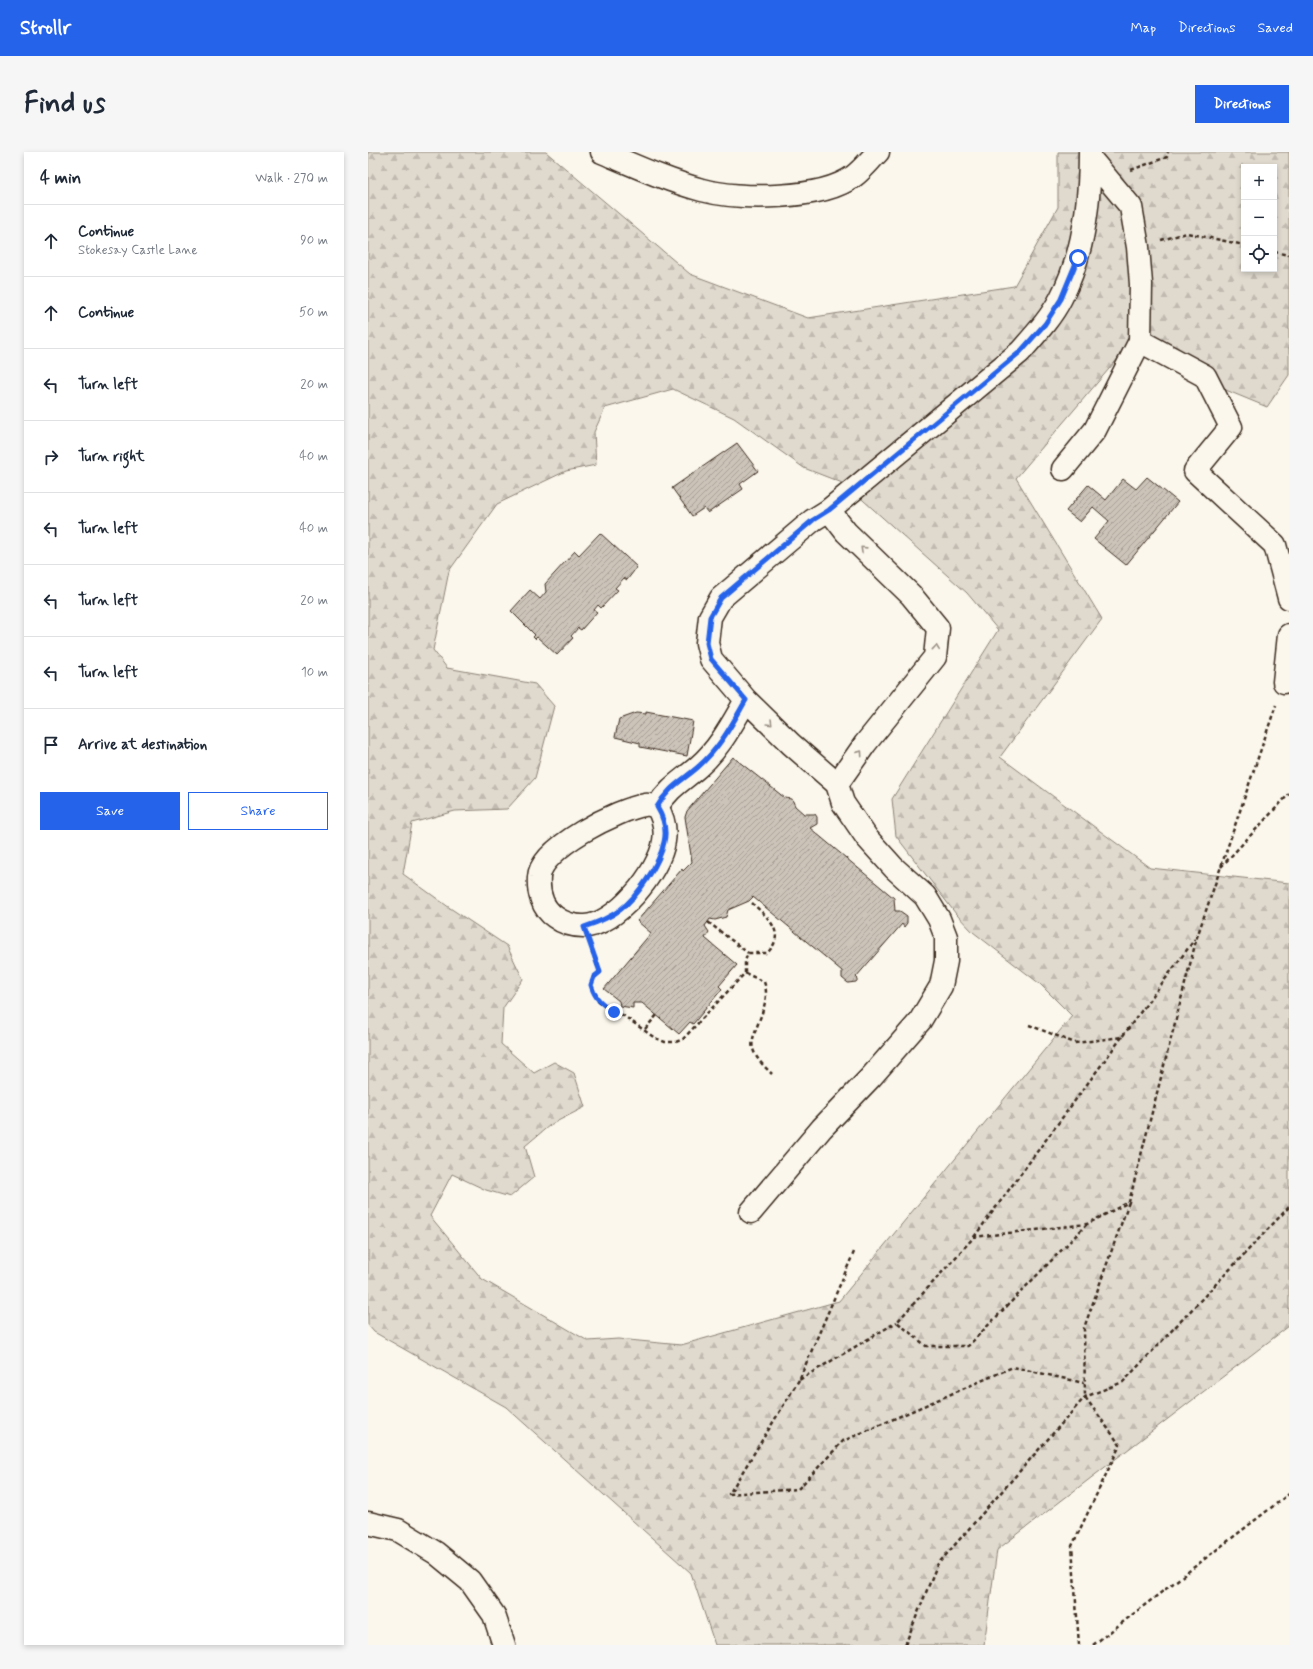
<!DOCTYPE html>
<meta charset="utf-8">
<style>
:root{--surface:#fff;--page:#f6f6f7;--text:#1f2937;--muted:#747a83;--line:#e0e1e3;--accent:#2563eb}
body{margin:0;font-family:Mynerve,sans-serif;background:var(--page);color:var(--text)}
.controls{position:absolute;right:12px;top:12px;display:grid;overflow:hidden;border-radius:0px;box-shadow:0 2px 6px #0003}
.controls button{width:36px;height:36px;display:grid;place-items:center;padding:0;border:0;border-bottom:1px solid var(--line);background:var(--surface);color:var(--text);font:20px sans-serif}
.stop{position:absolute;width:12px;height:12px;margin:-9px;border:3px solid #2563eb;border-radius:50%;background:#fff}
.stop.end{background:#2563eb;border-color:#fff;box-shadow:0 1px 4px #0008}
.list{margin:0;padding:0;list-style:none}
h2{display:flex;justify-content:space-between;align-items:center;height:52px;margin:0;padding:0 16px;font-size:17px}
h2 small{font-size:13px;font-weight:400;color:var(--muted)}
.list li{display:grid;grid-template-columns:26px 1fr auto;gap:12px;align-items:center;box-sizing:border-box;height:72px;padding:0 16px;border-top:1px solid var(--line)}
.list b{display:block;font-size:15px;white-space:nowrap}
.list p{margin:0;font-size:13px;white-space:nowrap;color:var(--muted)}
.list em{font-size:13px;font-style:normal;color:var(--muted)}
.actions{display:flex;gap:8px;padding:12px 16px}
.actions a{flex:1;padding:9px 0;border:1px solid var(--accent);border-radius:0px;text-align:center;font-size:14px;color:var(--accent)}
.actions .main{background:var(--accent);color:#fff}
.icon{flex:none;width:22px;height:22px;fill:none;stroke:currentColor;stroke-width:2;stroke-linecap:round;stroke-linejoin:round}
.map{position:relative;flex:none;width:921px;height:1493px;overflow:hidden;border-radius:0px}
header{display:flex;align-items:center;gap:24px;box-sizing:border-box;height:56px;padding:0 20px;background:var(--accent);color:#fff}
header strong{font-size:19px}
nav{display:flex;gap:22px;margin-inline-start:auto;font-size:14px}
.intro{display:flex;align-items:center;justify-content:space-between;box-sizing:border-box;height:96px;padding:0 24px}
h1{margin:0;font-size:28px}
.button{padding:10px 18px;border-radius:0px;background:var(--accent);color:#fff;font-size:14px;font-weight:700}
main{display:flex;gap:24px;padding:0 24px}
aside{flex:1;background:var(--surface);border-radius:0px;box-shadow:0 2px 6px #0003}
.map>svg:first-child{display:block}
.forest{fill:url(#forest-firs);stroke:#8d8276;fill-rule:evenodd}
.building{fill:url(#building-hatch);stroke:#3b2a1e}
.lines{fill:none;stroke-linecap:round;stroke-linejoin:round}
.minor-casing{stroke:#3b2a1e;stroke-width:25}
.path{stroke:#3b2a1e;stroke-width:2.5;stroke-dasharray:4 3;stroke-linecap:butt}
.minor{stroke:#fbf7ec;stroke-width:22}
.oneway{stroke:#9b9085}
.route{stroke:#2563eb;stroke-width:5}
</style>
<header>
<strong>Strollr</strong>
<nav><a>Map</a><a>Directions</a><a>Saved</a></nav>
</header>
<div class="intro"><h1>Find us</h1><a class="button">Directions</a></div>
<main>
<aside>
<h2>4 min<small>Walk · 270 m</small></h2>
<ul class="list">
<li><svg class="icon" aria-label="ahead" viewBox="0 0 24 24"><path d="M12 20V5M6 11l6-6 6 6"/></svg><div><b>Continue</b><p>Stokesay Castle Lane</p></div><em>90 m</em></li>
<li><svg class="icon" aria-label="ahead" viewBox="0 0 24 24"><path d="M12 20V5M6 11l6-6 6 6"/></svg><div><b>Continue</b></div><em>50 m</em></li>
<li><svg class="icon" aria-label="left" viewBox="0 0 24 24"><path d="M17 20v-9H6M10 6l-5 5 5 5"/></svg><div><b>Turn left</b></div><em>20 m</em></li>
<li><svg class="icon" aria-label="right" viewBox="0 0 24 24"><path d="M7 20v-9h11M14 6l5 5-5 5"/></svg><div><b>Turn right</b></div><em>40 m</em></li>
<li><svg class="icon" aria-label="left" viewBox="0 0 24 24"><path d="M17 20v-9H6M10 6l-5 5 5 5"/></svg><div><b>Turn left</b></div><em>40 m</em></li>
<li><svg class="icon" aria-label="left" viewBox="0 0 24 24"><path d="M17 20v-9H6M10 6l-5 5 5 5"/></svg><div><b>Turn left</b></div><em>20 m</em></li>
<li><svg class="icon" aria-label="left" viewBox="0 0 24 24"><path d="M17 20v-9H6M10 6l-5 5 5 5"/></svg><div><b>Turn left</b></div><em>10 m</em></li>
<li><svg class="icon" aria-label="arrive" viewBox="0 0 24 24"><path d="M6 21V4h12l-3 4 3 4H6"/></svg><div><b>Arrive at destination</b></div></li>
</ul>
<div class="actions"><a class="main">Save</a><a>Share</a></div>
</aside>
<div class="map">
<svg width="921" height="1493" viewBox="0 0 921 1493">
<defs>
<pattern id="forest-firs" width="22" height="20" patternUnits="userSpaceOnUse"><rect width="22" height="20" fill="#dfd9ce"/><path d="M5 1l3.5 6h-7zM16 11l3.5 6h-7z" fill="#c0bab0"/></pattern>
<pattern id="building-hatch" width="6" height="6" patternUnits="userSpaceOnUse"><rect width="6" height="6" fill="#ccc4b9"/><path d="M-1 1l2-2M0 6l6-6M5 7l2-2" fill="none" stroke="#a79f96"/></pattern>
</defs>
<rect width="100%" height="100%" fill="#fbf7ec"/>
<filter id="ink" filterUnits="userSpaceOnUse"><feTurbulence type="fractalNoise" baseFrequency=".025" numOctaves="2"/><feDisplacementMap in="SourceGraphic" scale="8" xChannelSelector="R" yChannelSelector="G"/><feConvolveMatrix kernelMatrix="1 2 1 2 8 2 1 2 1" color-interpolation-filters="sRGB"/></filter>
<g filter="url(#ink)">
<path class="forest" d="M0,0H178L322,122L440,166L646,134L690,55V0H921V223L899,255L758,197L648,326L734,467L632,605L782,716L921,731V1174L629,1398L616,1493H347L323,1421L138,1255L6,1180L0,1173ZM876,15H906V117H876ZM305,237L366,266L436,316L477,332L599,441L630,478L524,647L528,684L588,762L605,780L672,832L704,864L471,1149L313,1193L250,1187L220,1189L114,1127L62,1064L84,1022L118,1038L142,1045L166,1025L157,994L182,973L217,955L206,921L186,910L166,921L133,892L135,856L155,827L139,794L82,756L35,722L44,671L87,659L139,657L167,626L186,554L167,532L79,516L65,498L81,419L129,352L198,319L228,313L226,280L237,256Z"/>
<path class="building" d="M369,291L390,319L372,332L375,337L340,361L336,356L324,364L304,336Z
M779,325L810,350L758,413L726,387L741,369L725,355L712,370L698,359L720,333L738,348L755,327L768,337Z
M232,381L269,415L259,428L256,426L247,436L250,438L233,456L230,453L226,458L229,460L213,478L210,476L203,484L205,486L189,503L169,485L167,487L165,485L167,483L143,459L162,438L172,447L178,440L177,432L207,399L211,403Z
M278,560L325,569L319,604L272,595V591L247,585L251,567L268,561L278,562Z
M365,605L417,646L424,647L427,654L436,662H447L449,665V672L442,676L526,746L527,759H532L539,764V771L536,775L534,772L488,825L490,827L488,830L480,831L474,826V819L385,745L381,749L360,758L358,765L347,768L342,767L337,774L341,780L337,786L369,813L351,834L354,837L325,872L322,870L311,882L274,851H265V856L252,854L251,849L236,837L283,781L269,769L314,717L315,719L324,710L317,665L319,659Z"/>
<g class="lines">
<g class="minor-casing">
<path id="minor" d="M234,0C267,14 300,29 334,38C372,48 454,48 486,24C495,17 502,8 510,0
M772,189L837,224L863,275L827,319L907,393L921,446
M695,317L727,278L772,189L773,132L770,95L763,55L722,6
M461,358L478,380L543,443L570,476L567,505L497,592L469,632
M916,530L921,483
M289,655C295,665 298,677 296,689C292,719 247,775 215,774C204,774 195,771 187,765C174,756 170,740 171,725C172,696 251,657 277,653C281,652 285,654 289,655C301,635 314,629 330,615C352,596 364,572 378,548
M383,1060L454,976L503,925L552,869L573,834L578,809V785L571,767L557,744L526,716L499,686L475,651L469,632L423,592L378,548L343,507L339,491L342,465L353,446L445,368L461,358L652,200C667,183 683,166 693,146C716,102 722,49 722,0
M0,1371L30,1378L68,1401L102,1429L126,1463L136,1493"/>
</g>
<path class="path" d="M763,18L799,5L800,0
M793,88L819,81L876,93
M906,100L921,103
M853,715L921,642
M340,770L380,801
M224,798L232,820L226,825L223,833L231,850L256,864L287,886L297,890H308L315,887L377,821V809L380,801H399C420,781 399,765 384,751
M377,821L396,830C405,853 380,882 385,897C388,907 397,915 404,922
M661,873L707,891L754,885L827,787
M277,877L289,863
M719,1072L600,1194H558L529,1170L606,1085L719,1072L761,1050L829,785L908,553
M606,1085L754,885
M486,1100L431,1228L529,1170
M431,1228L361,1342L430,1337L475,1289L645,1215L716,1231
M537,1493L569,1413L717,1245L755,1230L921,1055
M711,1493L704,1394L752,1293L717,1245L716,1176L761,1050
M725,1493L921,1342"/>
<use href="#minor" class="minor"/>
</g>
<defs><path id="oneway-chevron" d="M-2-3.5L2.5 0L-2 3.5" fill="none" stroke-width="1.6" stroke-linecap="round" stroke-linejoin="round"/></defs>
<g class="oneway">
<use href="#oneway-chevron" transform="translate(495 397) rotate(-136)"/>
<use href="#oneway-chevron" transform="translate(568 496) rotate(-84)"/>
<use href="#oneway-chevron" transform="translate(402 571) rotate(45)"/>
<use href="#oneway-chevron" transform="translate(492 601) rotate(-55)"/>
</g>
</g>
<g class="lines" filter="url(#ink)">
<path class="route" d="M246,860C234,852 227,847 223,833L226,825L232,820L216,775C228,771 241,766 252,758C269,745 292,712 296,690C299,678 295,665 289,655C300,635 314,629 330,615C352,596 364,572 378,548L343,507L339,491L342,465L353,446L445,368L461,358L652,200L677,172L693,147L710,106"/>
</g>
</svg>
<div class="controls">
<button>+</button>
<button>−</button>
<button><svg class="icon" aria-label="locate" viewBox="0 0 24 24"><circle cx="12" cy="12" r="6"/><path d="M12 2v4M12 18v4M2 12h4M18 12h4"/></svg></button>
</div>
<div class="stop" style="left:710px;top:106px"></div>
<div class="stop end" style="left:246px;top:860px"></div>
</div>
</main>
